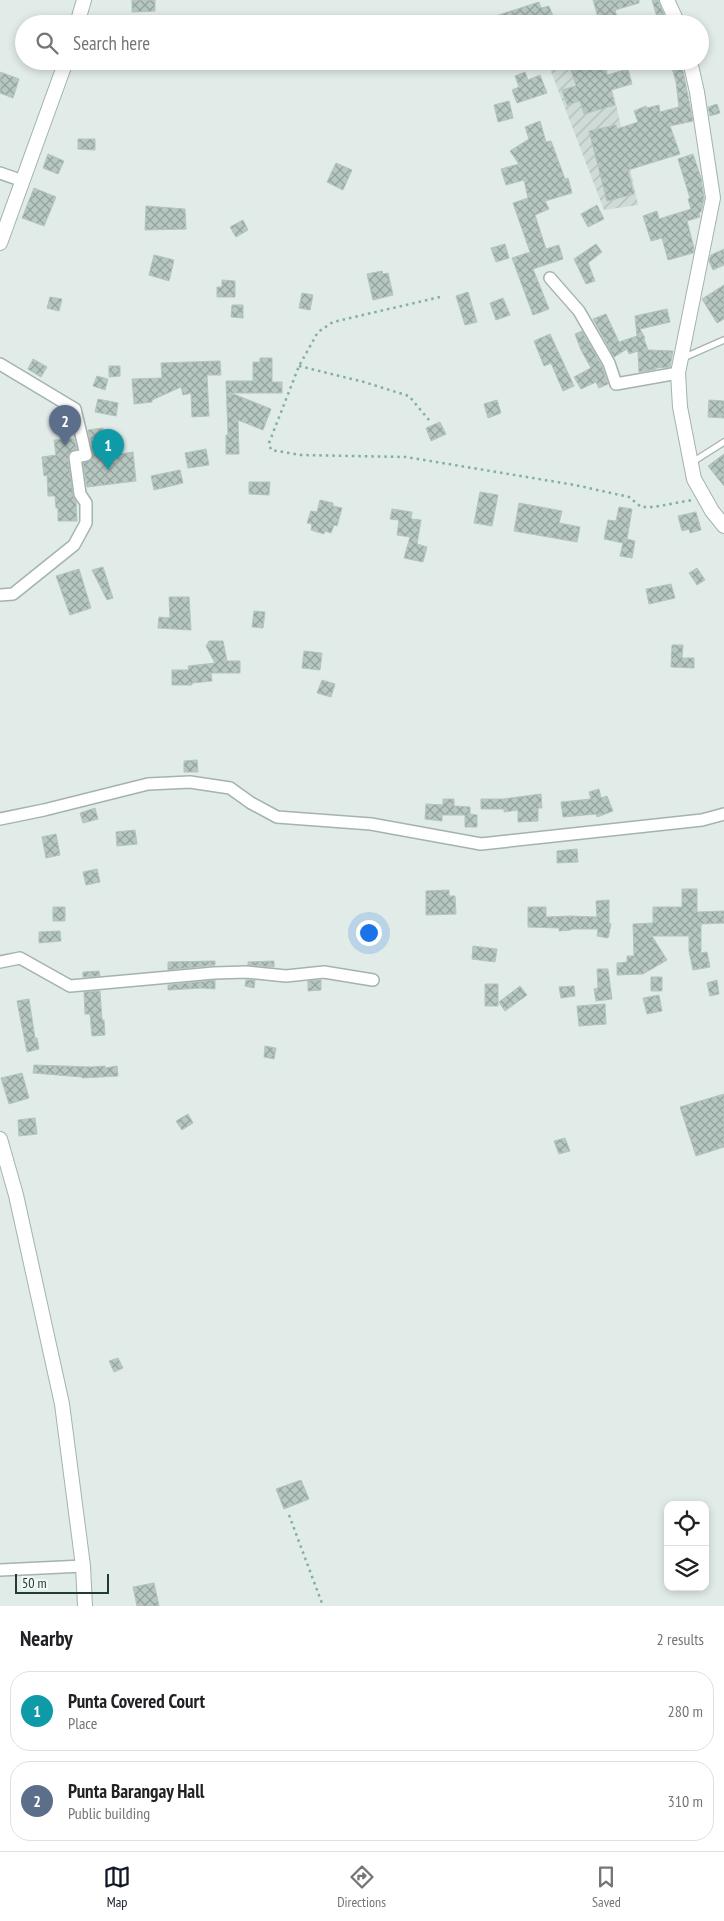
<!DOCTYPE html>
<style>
:root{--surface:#fff;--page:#f2f2f2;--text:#202124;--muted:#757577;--line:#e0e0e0;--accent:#111827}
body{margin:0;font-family:"PT Sans Narrow",sans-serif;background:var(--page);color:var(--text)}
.controls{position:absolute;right:15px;bottom:15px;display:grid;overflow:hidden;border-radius:10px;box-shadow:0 2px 8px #0003}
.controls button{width:45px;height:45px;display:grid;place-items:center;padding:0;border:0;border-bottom:1px solid var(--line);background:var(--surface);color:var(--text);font:25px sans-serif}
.scale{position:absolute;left:15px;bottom:12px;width:94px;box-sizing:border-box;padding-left:5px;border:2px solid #213c37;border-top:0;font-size:14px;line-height:18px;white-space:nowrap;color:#213c37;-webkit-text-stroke:4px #f1f8f5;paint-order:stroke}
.you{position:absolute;left:368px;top:932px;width:18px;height:18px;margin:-12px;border:4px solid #fff;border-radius:50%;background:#1a73e8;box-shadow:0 0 0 8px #1a73e833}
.badge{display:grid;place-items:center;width:32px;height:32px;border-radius:50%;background:var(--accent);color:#fff;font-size:16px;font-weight:700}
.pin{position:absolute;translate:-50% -41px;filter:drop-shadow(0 1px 2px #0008)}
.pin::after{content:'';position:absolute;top:26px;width:18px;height:15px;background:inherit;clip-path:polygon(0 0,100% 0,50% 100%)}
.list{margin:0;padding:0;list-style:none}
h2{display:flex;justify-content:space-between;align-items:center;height:65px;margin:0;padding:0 20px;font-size:21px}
h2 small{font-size:16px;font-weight:400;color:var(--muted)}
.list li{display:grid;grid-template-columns:32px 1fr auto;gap:15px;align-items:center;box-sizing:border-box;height:80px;margin:0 10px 10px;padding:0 10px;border:1px solid var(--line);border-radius:20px}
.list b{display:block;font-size:19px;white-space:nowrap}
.list p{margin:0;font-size:16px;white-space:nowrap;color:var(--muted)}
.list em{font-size:16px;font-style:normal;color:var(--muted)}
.icon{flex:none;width:28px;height:28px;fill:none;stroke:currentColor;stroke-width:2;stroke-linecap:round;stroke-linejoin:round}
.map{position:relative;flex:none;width:724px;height:1606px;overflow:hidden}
.search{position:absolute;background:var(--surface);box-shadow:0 2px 8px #0003;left:15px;right:15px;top:15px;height:55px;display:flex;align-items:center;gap:12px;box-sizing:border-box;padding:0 18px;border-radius:28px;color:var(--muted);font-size:19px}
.sheet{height:245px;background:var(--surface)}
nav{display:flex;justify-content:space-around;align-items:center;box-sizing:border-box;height:70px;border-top:1px solid var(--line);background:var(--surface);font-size:14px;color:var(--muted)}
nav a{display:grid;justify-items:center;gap:2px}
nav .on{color:var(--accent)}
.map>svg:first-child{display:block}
.industrial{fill:url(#industrial-furrows)}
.building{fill:url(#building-cross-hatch);stroke:#b3c5bf}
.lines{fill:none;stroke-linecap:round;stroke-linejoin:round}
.service-casing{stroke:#a4b3af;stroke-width:8}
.minor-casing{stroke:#a4b3af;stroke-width:14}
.tertiary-casing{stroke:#a4b3af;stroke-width:16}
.path{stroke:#81afa5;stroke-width:2.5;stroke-dasharray:2.5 4;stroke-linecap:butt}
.service{stroke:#fff;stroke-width:5.5}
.minor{stroke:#fff;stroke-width:11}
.tertiary{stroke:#fff;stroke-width:14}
</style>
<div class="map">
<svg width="724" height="1606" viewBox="0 0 724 1606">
<defs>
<pattern id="industrial-furrows" width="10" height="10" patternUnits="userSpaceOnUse" patternTransform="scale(1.25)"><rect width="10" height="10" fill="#cfdbd7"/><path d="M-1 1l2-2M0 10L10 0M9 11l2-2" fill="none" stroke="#b1bdb9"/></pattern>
<pattern id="building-cross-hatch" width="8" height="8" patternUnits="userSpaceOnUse" patternTransform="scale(1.25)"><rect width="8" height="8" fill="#b6c6c1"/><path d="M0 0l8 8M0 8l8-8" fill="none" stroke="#94a29e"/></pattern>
</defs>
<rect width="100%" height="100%" fill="#e1ebe8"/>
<path class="industrial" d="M547,61H605L616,104L638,205L604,210Z"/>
<path class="building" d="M132,0H155V11L132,12Z
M593,0H639V3L615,10L617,17L599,21Z
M652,0H658L668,24H659Z
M539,2L541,8L549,6L553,16L543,19L544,24H480V21Z
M585,61H603L607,75L628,69L632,84L611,90L615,105L584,114L580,101L567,105L562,90L576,86L570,66Z
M670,61H681L693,121L670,126L680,154L628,170L634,194L607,201L589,131L616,125L617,129L638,122L634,111L646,106L647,108L659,105L660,112L679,107L676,82Z
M0,72L19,79L13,98L0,93Z
M525,72L528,80L540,75L547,93L517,103L512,90L519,87L515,76Z
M509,101L513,118L498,122L494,105Z
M717,104L720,113L710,116L708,107Z
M540,121L546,142L551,141L565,179L568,178L572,193L545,201L549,209L535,215L546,249L559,245L563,259L533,269L549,309L533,315L512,258L530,252L513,203L528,198L524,180L506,185L501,169L519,164L510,151L529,139L525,127Z
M78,139H95V150L78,149Z
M48,154L64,161L58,174L43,168Z
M693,154L701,178L704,198L701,212L699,213L700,217L687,221L694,248L693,253L668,260L662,238L651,241L643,216L657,211L659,219L691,209L688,199L690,198L678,159Z
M336,163L352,170L343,190L327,182Z
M34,188L56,197L44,226L22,218Z
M597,205L604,219L588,227L581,214Z
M146,206L185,209L186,229L145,230Z
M243,220L248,230L236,237L230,227Z
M505,244L509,258L496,262L491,248Z
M596,244L602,252L588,263L595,281L586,284L574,259Z
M724,249V265L713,270L709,261L711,255Z
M154,255L174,260L169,281L149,275Z
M382,271L383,274L388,273L393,295L373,300L367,274Z
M222,280L235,281V297H217V287H222Z
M724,285V319L717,323L702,299Z
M468,292L477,322L465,325L456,296Z
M302,293L313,295L310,310L299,308Z
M50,297L62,299L59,311L47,308Z
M503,298L510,315L496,320L490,303Z
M232,305H243V318L231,317Z
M667,309L670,322L640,329L645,338L644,339L648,350L673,351L670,367L656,368V369L639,372L638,351L629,354L627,349L614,357L593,319L606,314L619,342L637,336L635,316Z
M582,331L602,366L608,384L599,388L596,382L581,389L574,377L591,368L581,350L575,334Z
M550,334L574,386L563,391L551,363L544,366L534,341Z
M260,358H272V382H282V393H231L271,409L263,430L238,420L239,454H226V435H228L226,381H253V362H260Z
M33,359L47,367L41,377L28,369Z
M220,361L221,375H207L209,416L192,417L191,393L183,395L181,387L152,400V402L134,404L132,379L162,378L161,363Z
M109,366H120V376L109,377Z
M97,376L108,379L105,390L93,386Z
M98,399L118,403L116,416L95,412Z
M497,400L501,413L488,418L484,404Z
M709,400L724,401V418L708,417Z
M440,422L446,434L431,441L426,428Z
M103,428L106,445H112L113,455L133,452L136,481L87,487L83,463L91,460L93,454L88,430Z
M74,439L77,449L70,452L68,458L73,495L76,502L77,521H58V508H56L55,496H48L47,475L44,476L42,457L56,455L54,440Z
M206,449L209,465L188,468L185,453Z
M724,454V486L708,466Z
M180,470L183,483L154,490L151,476Z
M249,482H270L269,495L249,494Z
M480,492L498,495L492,526L474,523Z
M320,500L333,503V506L342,508L337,526L334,525L331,533L325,531L324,534L311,530L312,524L307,523L311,511L317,512Z
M519,503L562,511L559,523L580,527L577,542L514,531Z
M619,507L632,509L627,539L635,541L632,558L620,556L623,543L604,539L608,520L616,521Z
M392,509L412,512L411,519L421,520L417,544L427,547L423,562L404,558L410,537L397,535L399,520L390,519Z
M696,512L701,530L690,533L689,529L682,531L678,516Z
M103,567L113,598L107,600L92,570Z
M697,568L705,580L697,585L689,573Z
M79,569L91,608L70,615L56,576Z
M671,584L675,598L649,604L646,589Z
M169,597H189L191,630L158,628L159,617L170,618Z
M254,611L265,612L263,628L252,627Z
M209,641H223L227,661H240V673H211L212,681L192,683V685H172V670H189L188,666L215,663L206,646Z
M672,645H683L682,658H694V668L671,667Z
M304,651L322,653L320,670L302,668Z
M322,680L335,684L331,697L317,693Z
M197,760L198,772H184V761Z
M599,789L601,798L607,796L613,811L597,817L596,814L563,817L561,802L591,799L589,792Z
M541,794L542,808H538V821L518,822V810L504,812V809H481V799H503Z
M443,799H454V806L470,807V814L477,815V827H465V815H442V821L425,819L426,804L443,805Z
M95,808L98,819L83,823L80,813Z
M135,830L137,844L117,846L116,832Z
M56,834L60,855L46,858L42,837Z
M577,849L578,862L557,863V851Z
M97,869L100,882L86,885L83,872Z
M682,889H697V912L724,911V923L701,924V953L707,952L710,967L693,970L689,951V936H652L667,960L643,974L617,975V963L627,962V956H634L633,924L653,923V907H682Z
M449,890V896H455L456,914L426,915V891Z
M609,900V923L611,924L608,938L597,936L598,929H571V930L559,931V928L528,927V907H546V917L570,916L597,917L596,901Z
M53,907H65V921H53Z
M60,931L61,941L39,943V932Z
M473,946L497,949L495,962L472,959Z
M215,961V965L168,970V962Z
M274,961V967L248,965V962Z
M597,969H608L612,999L596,1001L594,989L598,988Z
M99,971L100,976L83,977V972Z
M651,977H662V991H651Z
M215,980V989L201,988L168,990V985Z
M246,980H255L254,988L245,986Z
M321,980V990L308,991V981Z
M717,980L719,994L710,996L707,983Z
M485,984H498V1006H485Z
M520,986L527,995L505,1011L499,1002Z
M574,986L575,996L561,998L559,987Z
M100,991L102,1020H104L105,1035L92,1036L90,1014H85L84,992Z
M659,995L662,1011L647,1014L643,998Z
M29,999L35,1038H37L39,1049L27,1052L17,1001Z
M605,1004L606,1024L579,1026L577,1006Z
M265,1046L276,1048L274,1059L264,1057Z
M34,1065L91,1067L105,1066V1068L117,1066L118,1076L82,1078V1077L33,1073Z
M22,1073L29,1098L9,1104L1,1078Z
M724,1094V1147L696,1156L680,1107Z
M188,1114L193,1123L182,1130L176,1121Z
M35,1118L37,1134L19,1136L18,1120Z
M565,1138L570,1151L559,1154L554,1141Z
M118,1358L123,1368L114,1372L109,1361Z
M301,1480L309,1499L284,1509L276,1489Z
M154,1583L159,1606H137L133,1587Z"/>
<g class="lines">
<g class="service-casing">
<path id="service" d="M683,358L724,340
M691,463L724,442"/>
</g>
<g class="minor-casing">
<path id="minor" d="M0,173L23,181
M550,278L579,311L609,363L616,384L678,373
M0,364L75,409L86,455L75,457L80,494L86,503V523L74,545L13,594L0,595
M0,819L44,810L148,784L190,782L230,788L251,803L277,817L371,824L481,844L702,820L724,814
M0,962L20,958L70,986L214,973L247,972L286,976L324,972L373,980
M0,1570L83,1566"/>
</g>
<g class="tertiary-casing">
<path id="tertiary" d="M667,0L678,24
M77,24L84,0
M690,61L697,92L713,198L678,373L680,407L694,479L712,511L724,526
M0,243L66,61
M0,1139L16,1195L62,1404L83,1566L85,1606"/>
</g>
<path class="path" d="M440,297L333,322L318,332L299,366L269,443L271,450L301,455L406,457L575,485L629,497L641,507H654L692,500
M299,366L364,382L409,396L429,420
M289,1515L323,1606"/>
<use href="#service" class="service"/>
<use href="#minor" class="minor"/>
<use href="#tertiary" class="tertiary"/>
</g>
</svg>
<div class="controls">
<button><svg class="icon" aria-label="locate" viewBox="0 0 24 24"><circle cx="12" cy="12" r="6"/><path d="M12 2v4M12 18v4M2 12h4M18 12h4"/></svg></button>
<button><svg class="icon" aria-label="layers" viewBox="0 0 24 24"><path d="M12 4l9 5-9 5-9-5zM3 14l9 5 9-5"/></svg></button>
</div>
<div class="scale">50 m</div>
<div class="you"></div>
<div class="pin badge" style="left:108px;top:470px;background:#0f9aa8">1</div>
<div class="pin badge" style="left:65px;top:446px;background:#5c6f8a">2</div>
<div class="search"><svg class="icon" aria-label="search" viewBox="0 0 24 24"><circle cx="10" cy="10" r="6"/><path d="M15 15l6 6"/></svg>Search here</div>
</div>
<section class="sheet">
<h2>Nearby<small>2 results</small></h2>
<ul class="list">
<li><span class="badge" style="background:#0f9aa8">1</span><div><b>Punta Covered Court</b><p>Place</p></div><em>280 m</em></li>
<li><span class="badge" style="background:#5c6f8a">2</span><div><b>Punta Barangay Hall</b><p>Public building</p></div><em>310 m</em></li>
</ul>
</section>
<nav>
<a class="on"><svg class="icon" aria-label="map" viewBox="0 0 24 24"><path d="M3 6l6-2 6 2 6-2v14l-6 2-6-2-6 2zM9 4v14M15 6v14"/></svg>Map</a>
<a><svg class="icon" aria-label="directions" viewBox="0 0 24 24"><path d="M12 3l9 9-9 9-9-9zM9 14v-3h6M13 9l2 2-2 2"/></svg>Directions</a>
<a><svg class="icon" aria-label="saved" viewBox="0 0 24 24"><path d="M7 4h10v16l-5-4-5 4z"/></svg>Saved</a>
</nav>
